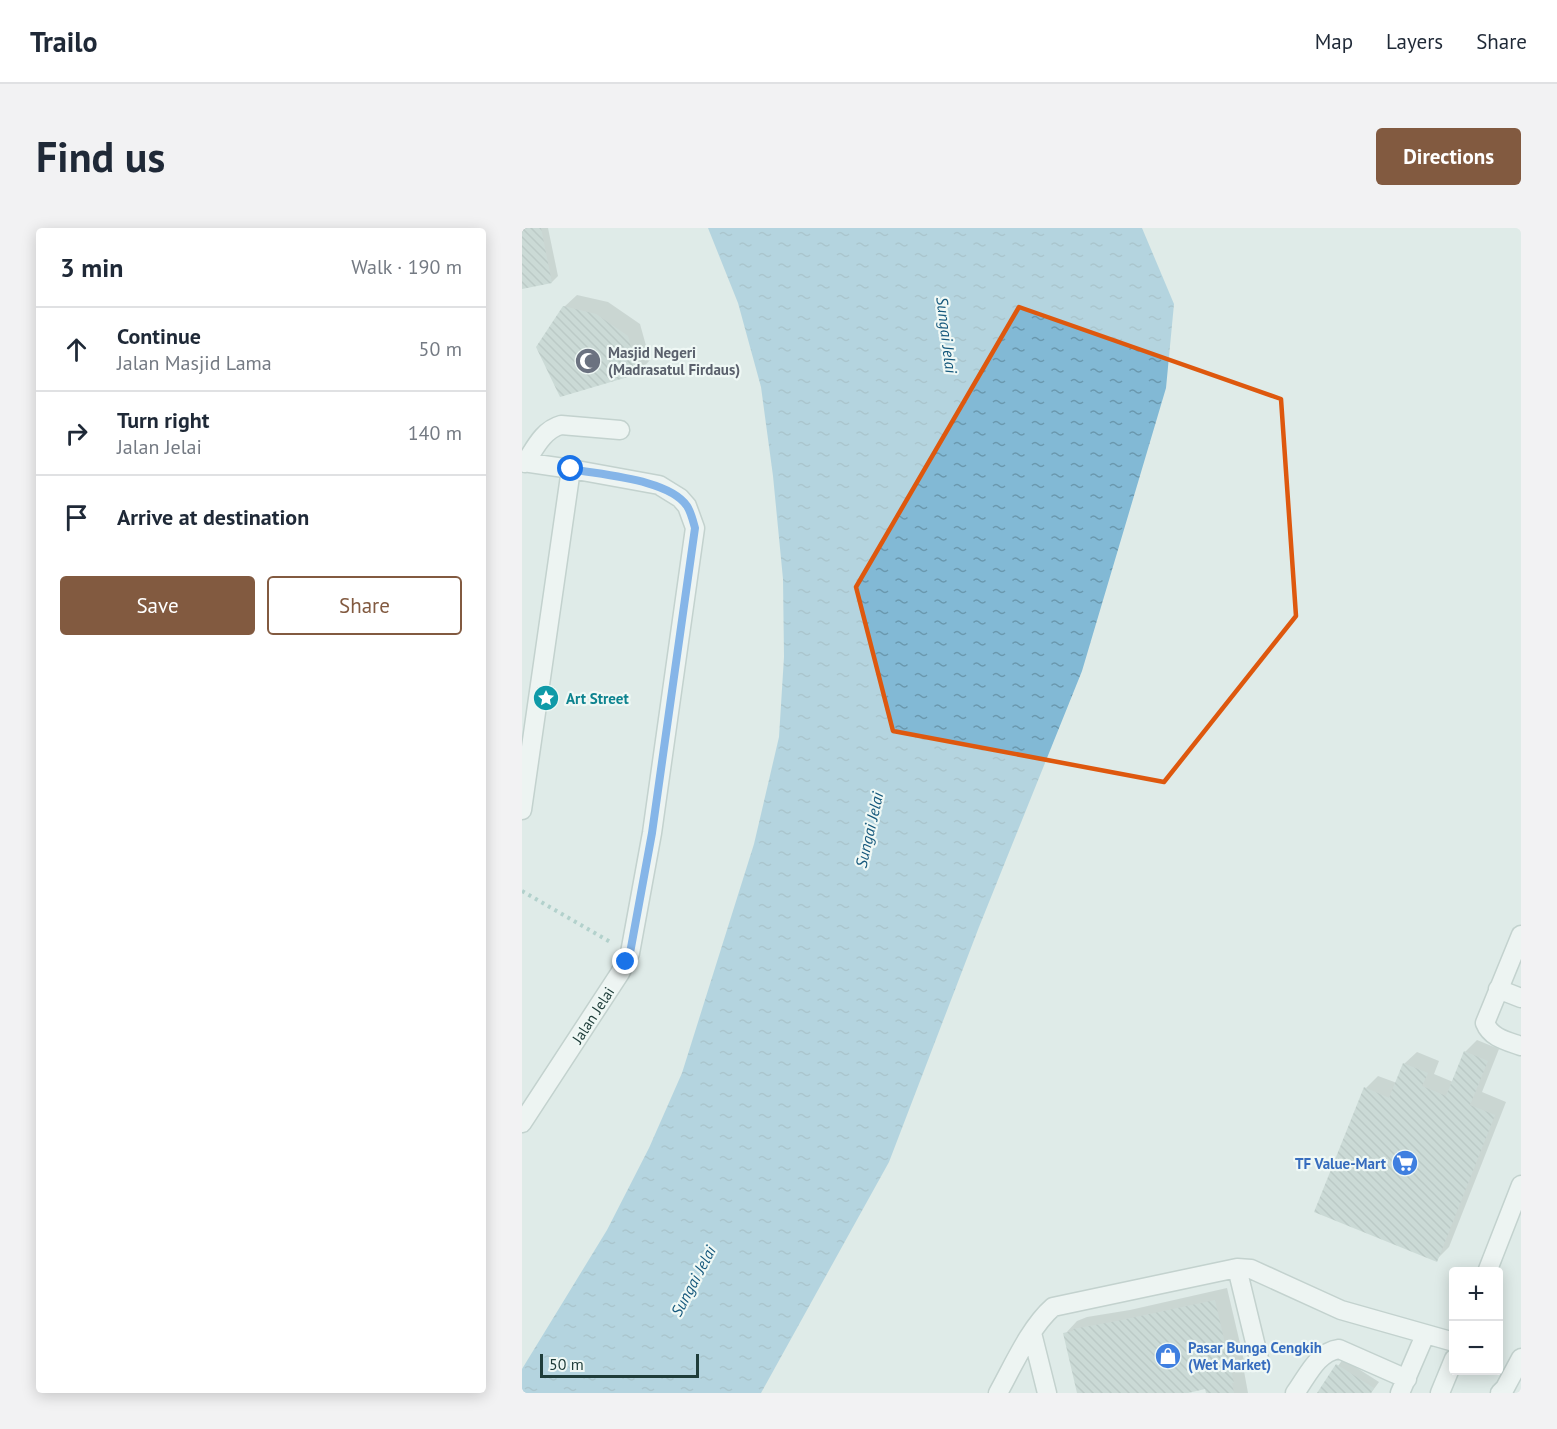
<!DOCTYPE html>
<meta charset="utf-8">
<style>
:root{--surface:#fff;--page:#f2f2f3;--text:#1f2937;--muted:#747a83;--line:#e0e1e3;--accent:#825a40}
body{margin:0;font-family:"PT Sans",sans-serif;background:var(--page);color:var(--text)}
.controls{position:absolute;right:18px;bottom:18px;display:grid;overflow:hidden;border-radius:6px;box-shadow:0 3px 15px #0003}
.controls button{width:54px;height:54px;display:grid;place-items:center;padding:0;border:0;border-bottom:2px solid var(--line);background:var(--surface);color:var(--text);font:30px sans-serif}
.scale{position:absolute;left:18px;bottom:15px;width:159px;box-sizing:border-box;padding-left:6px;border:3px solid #1f3d3a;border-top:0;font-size:16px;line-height:21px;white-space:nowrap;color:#1f3d3a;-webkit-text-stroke:4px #eff8f5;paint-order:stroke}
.stop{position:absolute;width:18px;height:18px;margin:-14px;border:4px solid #1a73e8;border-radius:50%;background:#fff}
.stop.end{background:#1a73e8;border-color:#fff;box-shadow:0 2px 6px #0008}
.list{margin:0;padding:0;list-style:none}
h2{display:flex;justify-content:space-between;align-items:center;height:78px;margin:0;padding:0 24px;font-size:26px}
h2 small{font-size:20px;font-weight:400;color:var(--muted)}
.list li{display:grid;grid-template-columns:39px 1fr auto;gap:18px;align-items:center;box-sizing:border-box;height:84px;padding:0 24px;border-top:2px solid var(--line)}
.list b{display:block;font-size:22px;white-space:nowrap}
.list p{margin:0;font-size:20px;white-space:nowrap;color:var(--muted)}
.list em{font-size:20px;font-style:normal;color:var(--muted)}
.actions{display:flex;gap:12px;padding:18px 24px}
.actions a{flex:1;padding:14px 0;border:2px solid var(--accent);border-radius:6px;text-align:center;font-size:21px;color:var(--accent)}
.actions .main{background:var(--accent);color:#fff}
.icon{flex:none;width:33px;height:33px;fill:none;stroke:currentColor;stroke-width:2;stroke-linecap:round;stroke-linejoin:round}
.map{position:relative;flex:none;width:999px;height:1165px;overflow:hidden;border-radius:6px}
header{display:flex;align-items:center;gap:36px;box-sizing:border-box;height:84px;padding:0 30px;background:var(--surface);border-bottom:2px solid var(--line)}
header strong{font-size:28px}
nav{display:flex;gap:33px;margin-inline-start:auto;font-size:21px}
.intro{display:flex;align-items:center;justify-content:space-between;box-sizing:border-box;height:144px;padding:0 36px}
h1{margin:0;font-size:42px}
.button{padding:15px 27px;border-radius:6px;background:var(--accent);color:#fff;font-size:21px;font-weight:700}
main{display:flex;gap:36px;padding:0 36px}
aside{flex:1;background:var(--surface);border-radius:6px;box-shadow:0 3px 15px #0003}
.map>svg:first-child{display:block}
.water{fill:url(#water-ripples)}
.shadow{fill:#0003}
.building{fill:url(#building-back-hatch)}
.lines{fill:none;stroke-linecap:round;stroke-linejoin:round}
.minor-casing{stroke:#a2b3b0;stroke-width:21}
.path{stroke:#7db1aa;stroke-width:4;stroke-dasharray:3 4.5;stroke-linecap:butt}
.minor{stroke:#fff;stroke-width:18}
.route{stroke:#1a73e8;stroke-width:8}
.marked{fill:none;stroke:#de580e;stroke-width:4.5;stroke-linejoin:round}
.labels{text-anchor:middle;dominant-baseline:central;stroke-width:4.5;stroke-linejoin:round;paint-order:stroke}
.worship-label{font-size:15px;font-weight:bold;fill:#5b616d;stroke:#eff8f5;text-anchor:start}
.culture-label{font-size:15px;font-weight:bold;fill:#0d838f;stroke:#eff8f5;text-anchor:start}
.street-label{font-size:15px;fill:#1f3d3a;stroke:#eff8f5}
.shop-label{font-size:15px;font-weight:bold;fill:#366cbe;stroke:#eff8f5;text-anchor:end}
.water-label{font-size:16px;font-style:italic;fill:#15587c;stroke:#eff8f5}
</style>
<header>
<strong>Trailo</strong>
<nav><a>Map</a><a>Layers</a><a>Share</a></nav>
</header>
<div class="intro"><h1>Find us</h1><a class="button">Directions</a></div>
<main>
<aside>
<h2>3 min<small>Walk · 190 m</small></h2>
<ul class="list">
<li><svg class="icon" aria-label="ahead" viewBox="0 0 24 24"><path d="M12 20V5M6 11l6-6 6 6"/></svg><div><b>Continue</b><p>Jalan Masjid Lama</p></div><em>50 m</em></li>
<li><svg class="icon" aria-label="right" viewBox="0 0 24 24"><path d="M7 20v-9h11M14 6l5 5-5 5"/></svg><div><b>Turn right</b><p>Jalan Jelai</p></div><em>140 m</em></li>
<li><svg class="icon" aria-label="arrive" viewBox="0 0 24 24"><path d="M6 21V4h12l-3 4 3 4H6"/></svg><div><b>Arrive at destination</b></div></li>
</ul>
<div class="actions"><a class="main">Save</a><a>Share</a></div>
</aside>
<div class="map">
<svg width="999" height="1165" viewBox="0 0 999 1165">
<defs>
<pattern id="water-ripples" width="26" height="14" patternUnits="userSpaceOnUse" patternTransform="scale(1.5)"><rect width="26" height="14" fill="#82b9d5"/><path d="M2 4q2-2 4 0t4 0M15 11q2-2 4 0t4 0" fill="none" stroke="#6a98ae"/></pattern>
<pattern id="building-back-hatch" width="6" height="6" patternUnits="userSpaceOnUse" patternTransform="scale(1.5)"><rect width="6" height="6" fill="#b4c6c2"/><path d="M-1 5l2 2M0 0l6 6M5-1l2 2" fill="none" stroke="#92a29f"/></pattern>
</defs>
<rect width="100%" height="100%" fill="#dfebe8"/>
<path class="water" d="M186,0H620L652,76L644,160L560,443L457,699L367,934L239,1165H0V1141L85,1002L127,920L160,845L232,616L257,509L262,429L261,351L251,248L239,159L216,75Z"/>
<path class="shadow" d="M0,0H26L36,48L30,54L0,60Z
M55,67L86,74L118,96L128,132L116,145L42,79Z
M955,812L977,821L960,864L984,874L927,1019L914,1032L844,860L856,848L875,855L882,836L895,824L917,833L912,846L931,854L943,824Z
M705,1060L724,1141L722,1143L726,1165H685L684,1160L659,1165H556L543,1106L555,1093L565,1089L608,1082Z
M821,1131L857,1154L849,1165H797Z"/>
<path class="building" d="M0,0H19L30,55L0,61Z
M41,78L74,86L106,108L116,146L38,169L14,119Z
M942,823L966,833L948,877L973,887L915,1034L792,984L842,859L867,870L881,835L906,845L900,858L924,868Z
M693,1072L712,1155H710L712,1165H684L683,1161L666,1165H555L541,1105L551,1103V1101L595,1093Z
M814,1136L852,1160L849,1165H795Z"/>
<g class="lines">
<g class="minor-casing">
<path id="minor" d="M0,234L49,241L137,257L158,270L165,278L173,300L130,605L108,725L98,745L0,895
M3,235C13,220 21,202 39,197L98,202
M0,582L49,241
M999,707L963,795C969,810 985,813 999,818
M976,761L999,770
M715,1040L737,1131
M965,1044L999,957
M510,1105L525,1165
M476,1165C491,1138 508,1099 531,1079L715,1040L729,1041L819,1082L932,1114
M773,1165C785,1149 795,1124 817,1121L885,1151
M878,1165L903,1107
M918,1165L932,1131
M978,1165L983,1160L999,1130"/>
</g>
<path class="path" d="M0,663L90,715"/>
<use href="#minor" class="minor"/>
</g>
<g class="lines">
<path class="route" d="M49,241C79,247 147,251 165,278C169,284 171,293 173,300L130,605L108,725L104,734"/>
</g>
<path d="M0 0H999V1165H0ZM497,79L759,171L774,388L642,554L371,503L334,359Z" fill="#dfebe8" fill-opacity=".55" fill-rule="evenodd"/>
<path class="marked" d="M497,79L759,171L774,388L642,554L371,503L334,359Z"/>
<defs>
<g id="mosque-disc" transform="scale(1.35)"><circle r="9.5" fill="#6b7280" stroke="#eff8f5"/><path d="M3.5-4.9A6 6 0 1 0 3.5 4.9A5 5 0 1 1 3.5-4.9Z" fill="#fff"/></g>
<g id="sight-disc" transform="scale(1.35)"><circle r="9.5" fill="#0f9aa8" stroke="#eff8f5"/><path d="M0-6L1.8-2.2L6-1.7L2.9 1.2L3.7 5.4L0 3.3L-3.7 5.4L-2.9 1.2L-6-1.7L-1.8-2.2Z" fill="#fff"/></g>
<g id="supermarket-disc" transform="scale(1.35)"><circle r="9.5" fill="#3f7fe0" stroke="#eff8f5"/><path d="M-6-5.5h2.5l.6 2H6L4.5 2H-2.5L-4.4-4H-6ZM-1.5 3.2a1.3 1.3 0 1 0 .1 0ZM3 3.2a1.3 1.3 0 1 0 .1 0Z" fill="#fff"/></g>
<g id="shop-disc" transform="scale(1.35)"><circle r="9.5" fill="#3f7fe0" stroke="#eff8f5"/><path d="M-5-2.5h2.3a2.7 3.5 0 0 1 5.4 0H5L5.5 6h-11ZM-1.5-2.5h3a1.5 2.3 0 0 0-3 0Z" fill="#fff"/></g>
</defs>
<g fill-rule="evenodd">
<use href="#mosque-disc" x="66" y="133"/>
<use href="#sight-disc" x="24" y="470"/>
<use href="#supermarket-disc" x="883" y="935"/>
<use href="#shop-disc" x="646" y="1128"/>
</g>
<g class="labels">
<g class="worship-label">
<text x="86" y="124">Masjid Negeri<tspan x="86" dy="17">(Madrasatul Firdaus)</tspan></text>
</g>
<g class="culture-label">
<text x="44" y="470">Art Street</text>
</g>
<g class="street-label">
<text transform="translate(71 787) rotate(-57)">Jalan Jelai</text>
</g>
<g class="shop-label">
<text x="864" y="935">TF Value-Mart</text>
<text x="666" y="1119" text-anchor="start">Pasar Bunga Cengkih<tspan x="666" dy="17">(Wet Market)</tspan></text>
</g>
<g class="water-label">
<text transform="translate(425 107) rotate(83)">Sungai Jelai</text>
<text transform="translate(347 602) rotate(-77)">Sungai Jelai</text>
<text transform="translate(171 1053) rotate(-62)">Sungai Jelai</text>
</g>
</g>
</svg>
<div class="controls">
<button>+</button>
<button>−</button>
</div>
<div class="scale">50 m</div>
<div class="stop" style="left:49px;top:241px"></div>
<div class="stop end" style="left:104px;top:734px"></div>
</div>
</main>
